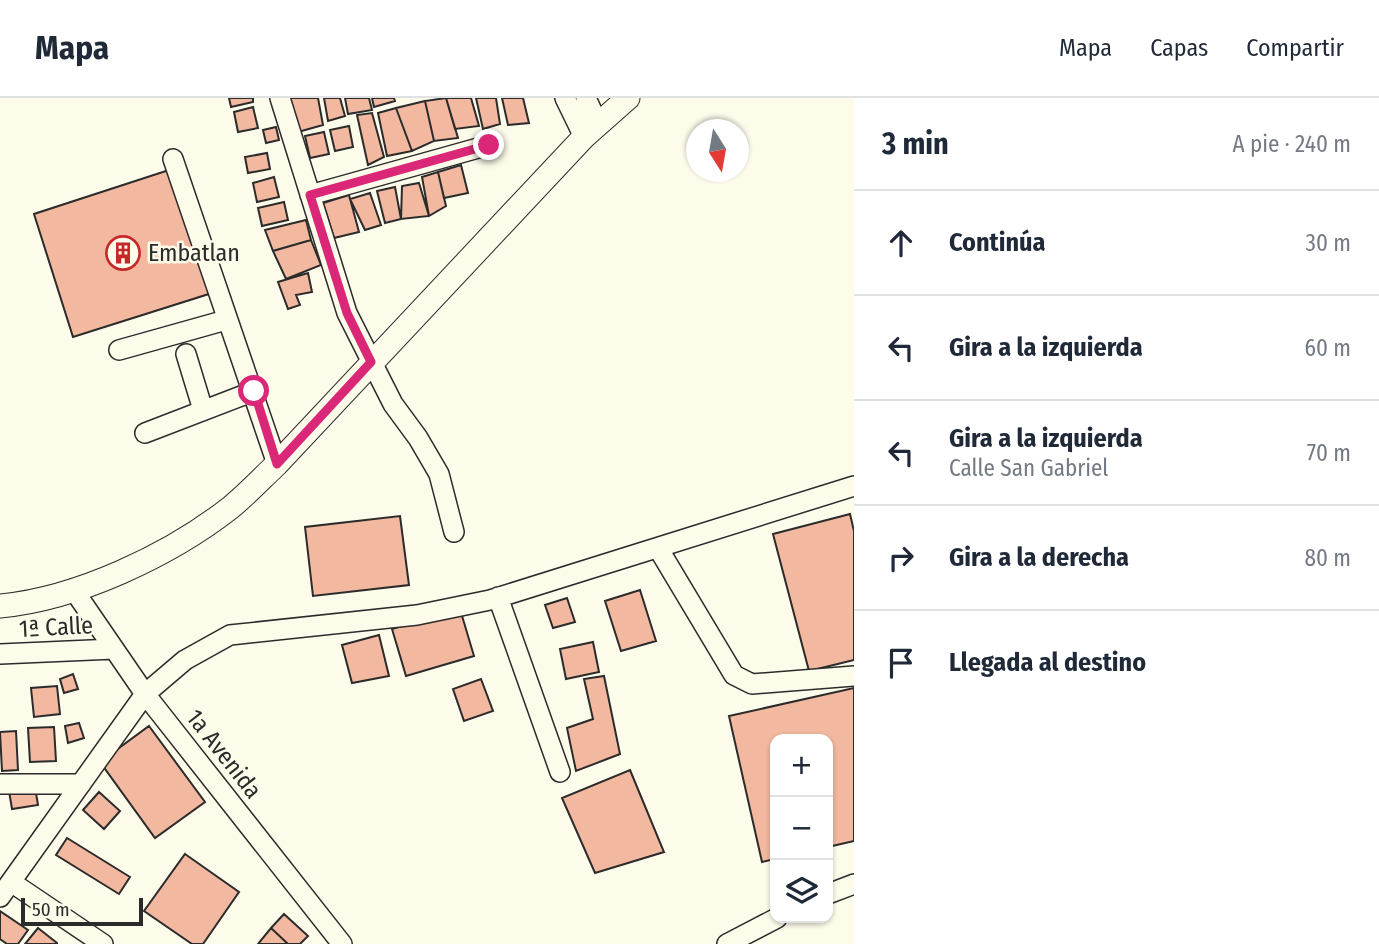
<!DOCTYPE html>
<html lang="es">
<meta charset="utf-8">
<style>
:root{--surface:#fff;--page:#f2f2f3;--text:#1f2937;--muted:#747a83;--line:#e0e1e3}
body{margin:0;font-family:"Fira Sans Condensed",sans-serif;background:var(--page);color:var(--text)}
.controls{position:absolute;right:21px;bottom:21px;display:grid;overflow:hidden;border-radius:14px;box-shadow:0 2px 5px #0004}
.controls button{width:63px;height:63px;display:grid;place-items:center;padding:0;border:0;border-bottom:2px solid var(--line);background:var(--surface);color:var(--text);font:35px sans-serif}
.compass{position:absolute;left:686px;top:21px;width:63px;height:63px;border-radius:50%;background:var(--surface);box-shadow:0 2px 5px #0004;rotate:169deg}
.scale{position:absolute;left:21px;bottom:18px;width:122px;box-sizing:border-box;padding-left:7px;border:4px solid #2b2b2b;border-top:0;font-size:19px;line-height:24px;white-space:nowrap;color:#2b2b2b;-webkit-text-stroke:5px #fdfbea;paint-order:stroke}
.stop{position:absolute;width:21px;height:21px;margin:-16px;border:5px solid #db2777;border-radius:50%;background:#fff}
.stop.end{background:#db2777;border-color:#fff;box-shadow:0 2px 7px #0008}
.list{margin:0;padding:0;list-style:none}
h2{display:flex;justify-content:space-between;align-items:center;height:91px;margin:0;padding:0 28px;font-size:30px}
h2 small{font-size:23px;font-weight:400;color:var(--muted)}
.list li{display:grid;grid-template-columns:46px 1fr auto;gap:21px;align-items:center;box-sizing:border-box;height:105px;padding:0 28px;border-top:2px solid var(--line)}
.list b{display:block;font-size:26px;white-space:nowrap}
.list p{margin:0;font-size:23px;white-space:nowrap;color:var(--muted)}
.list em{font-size:23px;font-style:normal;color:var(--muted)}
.icon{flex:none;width:38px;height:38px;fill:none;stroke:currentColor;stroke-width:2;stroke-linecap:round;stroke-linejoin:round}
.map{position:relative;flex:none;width:854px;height:846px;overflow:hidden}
header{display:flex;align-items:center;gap:42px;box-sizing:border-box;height:98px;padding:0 35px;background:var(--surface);border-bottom:2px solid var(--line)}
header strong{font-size:33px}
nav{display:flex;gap:38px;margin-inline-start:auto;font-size:24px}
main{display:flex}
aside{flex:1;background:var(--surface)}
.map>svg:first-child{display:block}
.building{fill:#f2b8a0;stroke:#2b2b2b;stroke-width:2}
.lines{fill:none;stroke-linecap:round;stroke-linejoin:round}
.minor-casing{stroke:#2b2b2b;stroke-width:22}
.major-casing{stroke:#2b2b2b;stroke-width:25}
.minor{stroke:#fdfbea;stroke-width:19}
.major{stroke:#fdfbea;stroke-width:23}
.route{stroke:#db2777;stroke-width:9}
.labels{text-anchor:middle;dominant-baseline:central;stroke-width:5;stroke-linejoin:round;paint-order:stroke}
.poi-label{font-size:24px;fill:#2b2b2b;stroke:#fdfbea;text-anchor:start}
.street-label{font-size:24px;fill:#2b2b2b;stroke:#fdfbea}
</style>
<header>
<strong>Mapa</strong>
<nav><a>Mapa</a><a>Capas</a><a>Compartir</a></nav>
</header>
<main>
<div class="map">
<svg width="854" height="846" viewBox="0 0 854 846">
<rect width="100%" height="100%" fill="#fdfbea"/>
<path class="building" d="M229,0H253V4L231,9Z
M288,0H318L323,27L298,34Z
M324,0H340L345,18L328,23Z
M345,0H369L372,12L348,16Z
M372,0H394L395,3L374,9Z
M446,0L458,40L434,43L425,3Z
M446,0H471L479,28L455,31Z
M476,0H496L500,26L483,31Z
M502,0H523L529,25L508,27Z
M425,3L434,43L412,53L396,10Z
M253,9L258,30L238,34L234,14Z
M396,10L412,53L387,58L378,15Z
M372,15L384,59L368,67L357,17Z
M349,28L353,49L335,53L330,32Z
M276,29L279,42L266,45L263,32Z
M324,34L329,56L310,60L305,38Z
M267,55L270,71L248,75L245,59Z
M461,67L468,95L444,100L438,74Z
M172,71L212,195L73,239L34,116Z
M438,74L446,108L429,118L422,79Z
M274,79L279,99L257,104L253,85Z
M419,85L429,118L401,121L402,88Z
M395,89L401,121L385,125L377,93Z
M370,95L381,127L365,132L350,101Z
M349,97L359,134L334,140L323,105Z
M284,104L288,122L262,128L258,110Z
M306,122L311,142L273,153L265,132Z
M311,142L321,167L286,181L273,153Z
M308,175L312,194L296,197L300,207L288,211L278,184Z
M850,416L854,433V562L809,573L773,436Z
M400,418L409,487L313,498L305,429Z
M640,492L656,543L621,553L605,503Z
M567,500L575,524L553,530L545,507Z
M460,511L474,558L406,578L392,531Z
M379,537L389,578L352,585L342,547Z
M593,544L599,574L566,581L560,551Z
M73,576L78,591L64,595L60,581Z
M604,578L620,656L576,673L567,630L593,621L584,581Z
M481,581L493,613L464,623L453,591Z
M57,588L60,616L34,619L31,590Z
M854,590V743L828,749V641H775V761L762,764L729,618Z
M79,625L84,640L68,645L65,628Z
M149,628L205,704L155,740L100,664Z
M54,629L56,663L30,664L28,630Z
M16,633L18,672L2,673L0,634Z
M630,672L664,754L595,775L562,700Z
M35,689L38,707L12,711L9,693Z
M99,694L120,713L104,731L83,712Z
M67,740L130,779L119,796L56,757Z
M185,756L239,794L203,846H192L144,813Z
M0,813L28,832L18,846H7L0,841Z
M284,816L308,838L300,846H288L271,830Z
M38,830L57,845V846H25Z
M271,830L288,846H258Z"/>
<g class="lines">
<g class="minor-casing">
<path id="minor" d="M280,0L347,215L393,306L418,340L439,376L454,434
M565,0L584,39
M586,0L598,26
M173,61L277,366
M310,97L489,47
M119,252L226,222
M186,256L203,312
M145,335L254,293
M658,450L734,577L752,586L854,578
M73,491L145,596L342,846
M498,499L560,674
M0,556L114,551
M0,686H81
M11,784L103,846
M828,796L854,786
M0,799L145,596L185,562L230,537L417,517L490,502L854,388
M727,846L777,820"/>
</g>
<g class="major-casing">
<path id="major" d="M0,508C77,501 170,457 230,410C246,397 261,381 277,366L584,39L628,0"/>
</g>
<use href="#minor" class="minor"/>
<use href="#major" class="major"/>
</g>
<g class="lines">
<path class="route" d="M254,293L277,366L371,264L347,215L310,97L489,47"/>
</g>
<defs>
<g id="building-ring" transform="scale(1.75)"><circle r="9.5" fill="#fdfbea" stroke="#c62828" stroke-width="1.5"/><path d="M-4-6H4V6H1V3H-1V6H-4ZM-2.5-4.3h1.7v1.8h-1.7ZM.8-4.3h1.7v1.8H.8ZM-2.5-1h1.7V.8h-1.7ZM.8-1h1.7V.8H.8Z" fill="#c62828"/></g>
</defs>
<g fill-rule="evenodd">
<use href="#building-ring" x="123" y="155"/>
</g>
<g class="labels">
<g class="poi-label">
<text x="148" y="155">Embatlan</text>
</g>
<g class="street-label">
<text transform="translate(56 529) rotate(-3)">1ª Calle</text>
<text transform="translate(224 656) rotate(52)">1a Avenida</text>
</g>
</g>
</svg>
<div class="controls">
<button>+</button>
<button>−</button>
<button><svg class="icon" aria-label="layers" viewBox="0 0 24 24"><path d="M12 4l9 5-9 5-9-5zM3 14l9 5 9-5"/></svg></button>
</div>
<svg class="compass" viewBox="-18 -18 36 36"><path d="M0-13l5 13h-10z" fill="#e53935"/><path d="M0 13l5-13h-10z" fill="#747a83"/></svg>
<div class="scale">50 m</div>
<div class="stop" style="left:254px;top:293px"></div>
<div class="stop end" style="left:489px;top:47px"></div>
</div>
<aside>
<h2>3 min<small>A pie · 240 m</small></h2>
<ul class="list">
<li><svg class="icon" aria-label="ahead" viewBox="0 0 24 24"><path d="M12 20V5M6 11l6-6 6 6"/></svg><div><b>Continúa</b></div><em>30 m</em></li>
<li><svg class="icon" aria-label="left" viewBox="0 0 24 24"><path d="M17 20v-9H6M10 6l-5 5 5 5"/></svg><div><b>Gira a la izquierda</b></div><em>60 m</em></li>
<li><svg class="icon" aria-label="left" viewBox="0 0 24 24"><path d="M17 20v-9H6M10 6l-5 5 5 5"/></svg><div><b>Gira a la izquierda</b><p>Calle San Gabriel</p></div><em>70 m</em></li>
<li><svg class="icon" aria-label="right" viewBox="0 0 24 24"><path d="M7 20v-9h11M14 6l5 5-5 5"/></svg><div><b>Gira a la derecha</b></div><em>80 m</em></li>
<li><svg class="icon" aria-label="arrive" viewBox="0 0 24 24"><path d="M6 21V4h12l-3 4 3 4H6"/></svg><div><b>Llegada al destino</b></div></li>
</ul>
</aside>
</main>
